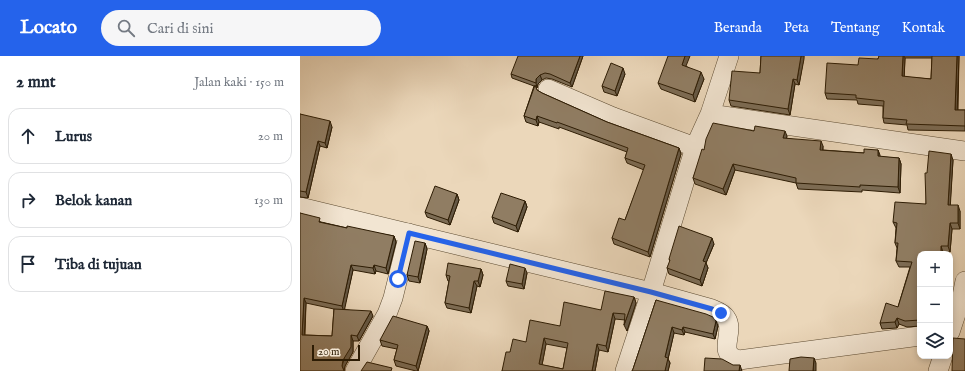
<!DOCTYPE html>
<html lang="id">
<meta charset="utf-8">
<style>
:root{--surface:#fff;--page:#f6f6f7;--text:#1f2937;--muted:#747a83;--line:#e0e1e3;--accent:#2563eb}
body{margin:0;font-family:"IM FELL English",serif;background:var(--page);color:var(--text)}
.controls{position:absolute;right:12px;bottom:12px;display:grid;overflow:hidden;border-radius:8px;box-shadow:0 2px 6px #0003}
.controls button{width:36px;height:36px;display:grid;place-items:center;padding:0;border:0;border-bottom:1px solid var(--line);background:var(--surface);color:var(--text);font:20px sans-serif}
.scale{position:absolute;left:12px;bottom:10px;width:48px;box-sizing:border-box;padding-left:4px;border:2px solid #2d1c04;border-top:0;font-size:11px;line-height:14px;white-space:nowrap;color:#2d1c04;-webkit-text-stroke:3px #f2e5d2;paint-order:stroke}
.stop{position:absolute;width:12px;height:12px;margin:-9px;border:3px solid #2563eb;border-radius:50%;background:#fff}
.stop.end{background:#2563eb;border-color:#fff;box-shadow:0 1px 4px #0008}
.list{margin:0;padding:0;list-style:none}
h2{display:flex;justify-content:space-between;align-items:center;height:52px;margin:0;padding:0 16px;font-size:17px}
h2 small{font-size:13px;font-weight:400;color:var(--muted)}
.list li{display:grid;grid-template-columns:26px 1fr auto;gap:12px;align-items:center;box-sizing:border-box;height:56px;margin:0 8px 8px;padding:0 8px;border:1px solid var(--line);border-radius:12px}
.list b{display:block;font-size:15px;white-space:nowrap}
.list em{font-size:13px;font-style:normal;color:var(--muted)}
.icon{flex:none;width:22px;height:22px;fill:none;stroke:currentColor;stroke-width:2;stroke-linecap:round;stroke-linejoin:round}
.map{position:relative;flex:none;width:665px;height:315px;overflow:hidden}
header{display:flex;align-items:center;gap:24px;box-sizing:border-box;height:56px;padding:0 20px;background:var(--accent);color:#fff}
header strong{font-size:19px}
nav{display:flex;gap:22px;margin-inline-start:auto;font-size:14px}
.search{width:280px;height:36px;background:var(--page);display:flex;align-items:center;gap:10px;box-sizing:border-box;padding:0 14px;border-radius:22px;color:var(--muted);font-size:15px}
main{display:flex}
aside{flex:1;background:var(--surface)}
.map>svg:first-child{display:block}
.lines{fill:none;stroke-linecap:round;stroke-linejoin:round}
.minor-casing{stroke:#5c4b32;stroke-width:20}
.minor{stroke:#f2e5d2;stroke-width:19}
.wall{fill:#7c6c55;stroke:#2d1c04;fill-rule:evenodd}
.shaded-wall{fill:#655845;stroke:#2d1c04}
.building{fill:#907d63;stroke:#2d1c04;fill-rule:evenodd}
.route{stroke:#2563eb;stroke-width:5}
</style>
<header>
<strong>Locato</strong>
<div class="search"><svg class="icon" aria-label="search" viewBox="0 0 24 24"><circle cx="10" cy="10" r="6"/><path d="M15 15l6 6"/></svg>Cari di sini</div>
<nav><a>Beranda</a><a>Peta</a><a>Tentang</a><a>Kontak</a></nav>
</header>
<main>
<aside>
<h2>2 mnt<small>Jalan kaki · 150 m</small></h2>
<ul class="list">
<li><svg class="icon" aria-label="ahead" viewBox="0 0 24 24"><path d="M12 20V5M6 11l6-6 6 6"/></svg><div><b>Lurus</b></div><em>20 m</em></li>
<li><svg class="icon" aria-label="right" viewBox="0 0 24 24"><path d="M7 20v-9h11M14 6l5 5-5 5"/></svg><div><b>Belok kanan</b></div><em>130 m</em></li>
<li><svg class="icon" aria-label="arrive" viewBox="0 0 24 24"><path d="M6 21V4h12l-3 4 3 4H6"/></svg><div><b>Tiba di tujuan</b></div></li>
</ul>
</aside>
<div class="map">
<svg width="665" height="315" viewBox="0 0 665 315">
<rect width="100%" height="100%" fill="#ebd7ba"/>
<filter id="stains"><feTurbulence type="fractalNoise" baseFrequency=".005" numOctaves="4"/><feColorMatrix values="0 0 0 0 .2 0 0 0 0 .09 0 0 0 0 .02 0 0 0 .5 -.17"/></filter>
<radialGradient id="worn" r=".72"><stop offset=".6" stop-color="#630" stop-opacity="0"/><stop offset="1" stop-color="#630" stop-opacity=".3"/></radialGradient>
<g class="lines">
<g class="minor-casing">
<path id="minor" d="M248,33L313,61L395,91
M410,58L665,95
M0,151L351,236L412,253C417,255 423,257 426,262C436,276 415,298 439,304L620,280
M650,276L662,240L665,225
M55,315L87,258L93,242L109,177
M325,315L351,236L395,91L410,58L429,0
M638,315L643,300"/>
</g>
<use href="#minor" class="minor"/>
</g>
<path class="wall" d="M283,0L272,31L252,23L246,22L242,24L238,28L237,32L236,31L237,34L242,37L307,66L379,92L381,98L350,201L314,188L312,182L325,164L344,114L327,107L325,102L327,96L259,71V73L239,66L238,70L226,66L224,60L234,30L212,22L211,18Z
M461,0H504L499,29L495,28L490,59L431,50L429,44L460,17Z
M579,0H659L658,54H665V75L608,74L607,69L584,67L583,62V50L558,48L557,44L527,43L525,37L558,9L578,3ZM605,2H632L631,23L604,21Z
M386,10L404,23L395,46L361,33L358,27Z
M325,18L317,40L304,36L302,30Z
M0,58L32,71L27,92L20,90L8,142L0,141Z
M454,75L487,80L486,82L523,90V94L564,97L578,94L580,101L599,102L601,108L600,137L562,134V136L498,133L496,127L435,114L426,139L395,128L393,122L404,94Z
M653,104L650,149L660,155V173H652L650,196H643V198H620V270L607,271L599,268L597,272L582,273L580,267L598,251L610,211H599L596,205L597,192L595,187L596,172L593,166L626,148L627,117Z
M157,138L159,144L150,169L127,161L125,156Z
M225,145L227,151L218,176L194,167L192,161Z
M0,157L21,166L47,172L94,180L96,186L88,218L76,215L75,218L53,214L44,253L73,260L59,285H53V296L45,310L44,315H0ZM6,247L34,253L32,280L5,279Z
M125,187L127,193L120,227L109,225L107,219Z
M414,188L406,207L408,212L402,230L369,218L367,212L370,206L369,203Z
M181,213L183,219L180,231L177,230L171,257L147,252L145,247L149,225H148L146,219Z
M227,217L224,233L208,230L206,225Z
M334,241L336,247L327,275L325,264L315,263L308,296L299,294L295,315H202L210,296L226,286L260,270ZM246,288L267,292L263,313L242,309Z
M356,244L418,270L415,283L385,276L384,279L374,277L368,303L370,307L368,315H332L333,313Z
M127,270L129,275L118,315H116L96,310L94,304L97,293L82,290L80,284Z"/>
<path class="shaded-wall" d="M280,0H283L272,31L270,27Z
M385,0H390L384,15L382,9Z
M501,0H504V3L499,29L497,24Z
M603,0H604L605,2L604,26L602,20Z
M657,0H659L657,60L655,54Z
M323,12L325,18L317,40L315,35Z
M401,16L404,23L395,46L393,39Z
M240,19L242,24L238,28L237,32L236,27V23Z
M493,23L495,28L490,59L488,53Z
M237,60L239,66L238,70L236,64Z
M30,65L32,71L27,92L25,87Z
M485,75L487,80L485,88L483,82Z
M18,85L20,90L8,142L6,136Z
M521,85L523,90L522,100L520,94Z
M379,92L381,98L350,201L348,196Z
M578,94L580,99V106L578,100Z
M651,98L653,104L650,155L648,149Z
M599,102L601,108L600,137L598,131Z
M433,108L435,114L426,139L423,133Z
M157,138L159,144L150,169L148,164Z
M225,145L227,151L218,176L216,170Z
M658,149L660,155V173L658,167Z
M650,167L652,173L650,196L648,190Z
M94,180L96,186L88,218L86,212Z
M412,182L414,188L406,207L408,212L402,230L400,224L403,205Z
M125,187L127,193L120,227L118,221Z
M641,190L643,196V198H641Z
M51,209L53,214L44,256L42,250Z
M74,209L76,215L75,218L73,212Z
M225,212L227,217L224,233L222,228Z
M181,213L183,219L180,231L178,225Z
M174,225L177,230L171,257L169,252Z
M334,241L336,247L327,275L324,269Z
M4,242L6,247L4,284L2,279Z
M71,255L73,260L59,285L57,280Z
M313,257L315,263L308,296L306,290Z
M597,262L599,268L597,272L595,266Z
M416,265L418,270L415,283L413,278Z
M127,270L129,275L118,315L116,310Z
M372,271L374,277L368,303L370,307L368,315H365V301Z
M383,271L385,276L384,279L382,274Z
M51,279L53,285V296L45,310L44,315L42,310Z
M244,282L246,288L241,314L239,308Z
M297,288L299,294L295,315H292Z
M514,302L516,307V315H513Z
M440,309L442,315H439Z"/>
<path class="building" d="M218,0H280L270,27L250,18L245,17L240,19L236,23V27L211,18Z
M368,0H385L382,9L401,16L393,39L358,27Z
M461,0H501L497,24L493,23L488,53L429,44L432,15L460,17Z
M579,0H603L602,20L631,23L632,0H657L655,54H665V70L606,68L607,64L583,62L584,45L556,42V39L525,37L527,7L558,9L559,2L578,3Z
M311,7L323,12L315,35L302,30Z
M235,29L237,34L242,37L307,66L379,92L348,196L312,182L319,162L325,164L345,109L325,102L328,92L257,66V67L237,60L236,64L224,60Z
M0,58L30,65L25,87L18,85L6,136L0,135Z
M413,67L454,75L455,70L485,75L483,82L521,85L520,94L564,97V93L578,94V100L599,102L598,131L560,129V131L496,127V122L433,108L423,133L393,122L402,93L404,94L406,83Z
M629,95L651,98L648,149H658V167H650L648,190H641V198H620V264L605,265L597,262L595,266L580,267L586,247L598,251L612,206L596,205L598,187H595L597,167L593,166L595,146L626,148L625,117H627Z
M135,130L157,138L148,164L125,156Z
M201,137L225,145L216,170L192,161Z
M0,157L20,162L19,166L47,172V170L94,180L86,212L74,209L73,212L51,209L42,250L4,242L2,279L32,280L34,253L71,255L57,280L51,279V291L43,304L42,310L44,315H0Z
M379,170L412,182L403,205L406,206L400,224L367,212L370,204L369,203Z
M115,185L125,187L118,221L107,219Z
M148,207L181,213L178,225H174L169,252L145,247L150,220L146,219Z
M210,208L225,212L222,228L206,225Z
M305,235L334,241L324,269L325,258L313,257L306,290L297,288L292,315H202L206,296H210L213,283L226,286L230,264L260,270L264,246L301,254ZM244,282L268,287L263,313L239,308Z
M356,244L406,258L413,261L416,265L413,278L383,271L382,274L372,271L365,301L368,302L365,315H332L333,313Z
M93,260L127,270L116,310L94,304L98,289L80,284Z
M653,282L665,283V315H652Z
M501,301L514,302L513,315H489L490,303Z
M405,302L422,303L433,309H440L439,315H404Z
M67,306L92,312L91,315H61Z"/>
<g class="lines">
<path class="route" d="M98,223L109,177L351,236L412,253L421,257"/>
</g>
<rect width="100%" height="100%" filter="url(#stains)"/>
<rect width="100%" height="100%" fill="url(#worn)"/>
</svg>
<div class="controls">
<button>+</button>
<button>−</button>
<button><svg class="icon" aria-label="layers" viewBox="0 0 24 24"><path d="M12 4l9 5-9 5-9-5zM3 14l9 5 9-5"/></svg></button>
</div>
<div class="scale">20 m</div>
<div class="stop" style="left:98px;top:223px"></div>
<div class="stop end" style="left:421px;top:257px"></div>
</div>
</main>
